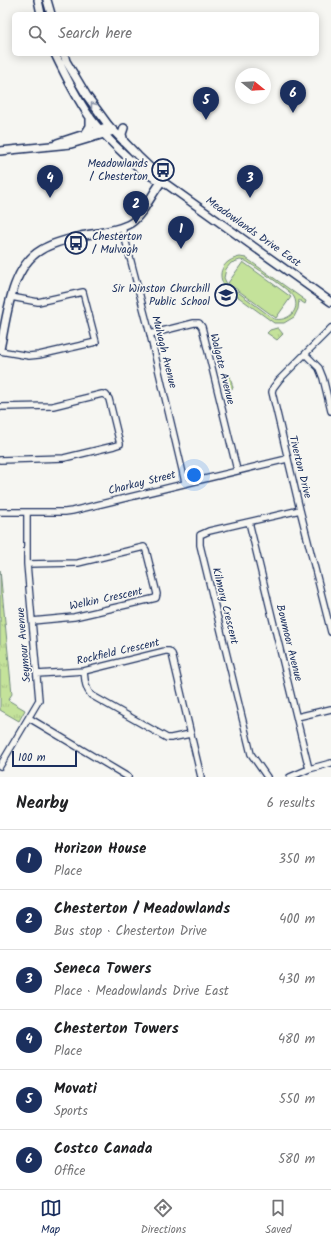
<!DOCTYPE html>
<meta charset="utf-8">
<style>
:root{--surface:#fff;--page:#f2f2f2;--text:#202124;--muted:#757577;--line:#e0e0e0;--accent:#1b2f5e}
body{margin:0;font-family:Kalam,sans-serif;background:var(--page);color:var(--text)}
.compass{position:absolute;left:235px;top:68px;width:36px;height:36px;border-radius:50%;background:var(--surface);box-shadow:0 2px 10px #0003;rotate:108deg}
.scale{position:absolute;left:12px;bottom:10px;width:65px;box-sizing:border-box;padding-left:4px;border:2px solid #1b2f5e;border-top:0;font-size:11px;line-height:14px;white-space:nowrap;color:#1b2f5e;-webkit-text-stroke:3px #f6f6f2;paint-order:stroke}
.you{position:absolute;left:194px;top:475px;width:14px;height:14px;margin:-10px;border:3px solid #fff;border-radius:50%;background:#1a73e8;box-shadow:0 0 0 6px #1a73e833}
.badge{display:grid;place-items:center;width:26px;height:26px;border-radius:50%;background:var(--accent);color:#fff;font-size:13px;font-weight:700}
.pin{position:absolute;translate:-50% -33px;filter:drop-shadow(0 1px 2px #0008)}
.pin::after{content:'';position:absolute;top:21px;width:14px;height:12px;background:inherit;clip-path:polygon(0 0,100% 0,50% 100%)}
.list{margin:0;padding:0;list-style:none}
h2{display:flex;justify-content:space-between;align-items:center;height:52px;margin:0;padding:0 16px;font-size:17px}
h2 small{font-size:13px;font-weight:400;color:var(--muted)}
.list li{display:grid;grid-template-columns:26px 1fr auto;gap:12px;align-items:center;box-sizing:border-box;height:60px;padding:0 16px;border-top:1px solid var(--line)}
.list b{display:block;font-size:15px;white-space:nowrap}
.list p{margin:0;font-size:13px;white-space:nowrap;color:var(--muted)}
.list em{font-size:13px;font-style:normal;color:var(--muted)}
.icon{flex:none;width:22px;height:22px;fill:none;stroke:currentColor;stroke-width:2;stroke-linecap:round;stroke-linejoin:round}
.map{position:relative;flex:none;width:331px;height:777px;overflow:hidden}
.search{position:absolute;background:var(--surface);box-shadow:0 2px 10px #0003;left:12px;right:12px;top:12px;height:44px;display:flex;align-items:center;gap:10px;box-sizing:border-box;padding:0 14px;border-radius:6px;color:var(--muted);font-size:15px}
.sheet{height:412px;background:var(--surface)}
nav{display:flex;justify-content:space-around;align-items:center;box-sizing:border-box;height:56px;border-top:1px solid var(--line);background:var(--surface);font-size:11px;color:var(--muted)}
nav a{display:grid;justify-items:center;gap:2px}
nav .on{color:var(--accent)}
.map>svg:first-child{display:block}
.grass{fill:url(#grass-tufts);stroke:#70887c}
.garden{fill:#c4e29a;stroke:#70887c;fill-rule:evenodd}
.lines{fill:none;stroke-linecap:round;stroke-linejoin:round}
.minor-casing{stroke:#1b2f5e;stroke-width:8}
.tertiary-casing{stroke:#1b2f5e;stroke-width:10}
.secondary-casing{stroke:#1b2f5e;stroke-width:10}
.minor{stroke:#f6f6f2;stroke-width:5.5}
.tertiary{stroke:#f6f6f2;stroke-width:7}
.secondary{stroke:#f6f6f2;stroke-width:7}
.oneway{stroke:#8892a8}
.labels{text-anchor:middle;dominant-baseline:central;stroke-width:3.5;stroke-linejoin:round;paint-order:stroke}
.poi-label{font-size:11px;fill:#1b2f5e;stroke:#f6f6f2;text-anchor:end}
.street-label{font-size:11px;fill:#1b2f5e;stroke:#f6f6f2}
</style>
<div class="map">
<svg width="331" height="777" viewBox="0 0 331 777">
<defs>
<pattern id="grass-tufts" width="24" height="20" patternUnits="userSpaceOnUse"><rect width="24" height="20" fill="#c4e29a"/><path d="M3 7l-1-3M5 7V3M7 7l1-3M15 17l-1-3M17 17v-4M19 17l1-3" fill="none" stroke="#a8c287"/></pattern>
</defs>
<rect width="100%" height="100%" fill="#f6f6f2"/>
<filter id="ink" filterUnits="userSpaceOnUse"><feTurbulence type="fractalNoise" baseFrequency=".025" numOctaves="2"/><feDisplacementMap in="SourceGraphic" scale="8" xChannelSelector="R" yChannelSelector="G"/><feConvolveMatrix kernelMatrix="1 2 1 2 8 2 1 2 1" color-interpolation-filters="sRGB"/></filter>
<g filter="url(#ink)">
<path class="grass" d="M277,328H278L283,334L277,340L267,333L270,330Z
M230,376L233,388L224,390L222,377Z
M0,570L12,694L8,700L25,710L19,721L0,710Z"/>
<path class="garden" d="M240,257L246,258L306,301L305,304L299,300L298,309L294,317L284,323H274L226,288C215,274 223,260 240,257ZM240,260L246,261C255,267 290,290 294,297C301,311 287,322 274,319L227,284L224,278L226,269L231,263Z
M243,262L291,297L276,318L228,283Z"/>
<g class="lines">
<g class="minor-casing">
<path id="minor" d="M122,227L150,334L185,482
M331,328L279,380L273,388L272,392L300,510L331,632
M150,334L194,323H199L202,327L237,470
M0,351L29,356L39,355L96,342L83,292L38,302L11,297
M305,354L319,368L323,378L331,411
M0,407L53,406L102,394L106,395L109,399L120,444L114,446L64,458L0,460
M0,512H65L72,511L287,459
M249,522L309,769
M27,564L78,563L144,547L146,550L157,594L156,598L152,599L74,617L32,621
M84,671C85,680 85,688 91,695L167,738H171L190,734
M37,674L84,671L165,651H169L172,654L201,777
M297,717L331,709
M29,718L128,777
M0,766L39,700L27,564V512
M267,777L251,754L200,545V535L209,531L300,510
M290,777L309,769L331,763"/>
</g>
<g class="tertiary-casing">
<path id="tertiary" d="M57,143L109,126
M0,151L71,144L114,131
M0,349C7,318 10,268 41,250C52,243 68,239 81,236C96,233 118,231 131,223C142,216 153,192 162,181"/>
</g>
<g class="secondary-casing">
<path id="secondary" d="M38,0L41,14
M47,0L51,14
M55,54C65,75 76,97 89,116C99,130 112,143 125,155C135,165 148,177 162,181L331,302
M64,54L66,61L87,96L109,126L138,156L159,176L162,181
M85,134L90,126V117
M124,142L122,134L124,128"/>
</g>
<use href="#minor" class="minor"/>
<use href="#tertiary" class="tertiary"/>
<use href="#secondary" class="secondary"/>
</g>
<defs><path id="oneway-chevron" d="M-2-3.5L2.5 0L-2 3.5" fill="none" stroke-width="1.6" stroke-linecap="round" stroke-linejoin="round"/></defs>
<use class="oneway" href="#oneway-chevron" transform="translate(93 105) rotate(-127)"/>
</g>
<defs>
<g id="bus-ring" transform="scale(1.15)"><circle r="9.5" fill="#f6f6f2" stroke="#1b2f5e" stroke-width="1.5"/><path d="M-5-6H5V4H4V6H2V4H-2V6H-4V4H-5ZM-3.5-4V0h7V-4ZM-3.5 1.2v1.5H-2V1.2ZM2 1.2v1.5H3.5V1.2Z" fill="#1b2f5e"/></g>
<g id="school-ring" transform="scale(1.15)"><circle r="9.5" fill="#f6f6f2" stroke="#1b2f5e" stroke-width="1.5"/><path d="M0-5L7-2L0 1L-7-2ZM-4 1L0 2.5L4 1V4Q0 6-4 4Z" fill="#1b2f5e"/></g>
</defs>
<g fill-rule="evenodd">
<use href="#bus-ring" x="163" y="170"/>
<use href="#bus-ring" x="76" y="243"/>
<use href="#school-ring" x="226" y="295"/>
</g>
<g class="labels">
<g class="poi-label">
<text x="148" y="164">Meadowlands<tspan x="148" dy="13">/ Chesterton</tspan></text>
<text x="92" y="237" text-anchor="start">Chesterton<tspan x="92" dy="13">/ Mulvagh</tspan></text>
<text x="210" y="289">Sir Winston Churchill<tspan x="210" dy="13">Public School</tspan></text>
</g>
<g class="street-label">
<text transform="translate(253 232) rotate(35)">Meadowlands Drive East</text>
<text transform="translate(164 352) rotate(76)">Mulvagh Avenue</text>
<text transform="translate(222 369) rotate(76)">Walgate Avenue</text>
<text transform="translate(300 467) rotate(76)">Tiverton Drive</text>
<text transform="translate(142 483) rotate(-14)">Charkay Street</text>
<text transform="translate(106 599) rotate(-12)">Welkin Crescent</text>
<text transform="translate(225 606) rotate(76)">Kilmory Crescent</text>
<text transform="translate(289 643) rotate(76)">Bowmoor Avenue</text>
<text transform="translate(24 645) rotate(-95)">Seymour Avenue</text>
<text transform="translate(118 652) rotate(-13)">Rockfield Crescent</text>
</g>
</g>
</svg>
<svg class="compass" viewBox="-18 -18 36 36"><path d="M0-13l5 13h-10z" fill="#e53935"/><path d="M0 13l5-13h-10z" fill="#757577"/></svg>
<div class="scale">100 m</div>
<div class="you"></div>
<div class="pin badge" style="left:181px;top:249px">1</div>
<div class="pin badge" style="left:136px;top:224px">2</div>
<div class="pin badge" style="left:250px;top:198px">3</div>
<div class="pin badge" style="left:50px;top:198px">4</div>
<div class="pin badge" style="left:206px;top:120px">5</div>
<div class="pin badge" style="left:293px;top:113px">6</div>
<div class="search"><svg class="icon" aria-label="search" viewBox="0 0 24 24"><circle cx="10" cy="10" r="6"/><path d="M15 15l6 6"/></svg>Search here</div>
</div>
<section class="sheet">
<h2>Nearby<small>6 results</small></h2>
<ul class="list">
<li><span class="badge">1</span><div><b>Horizon House</b><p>Place</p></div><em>350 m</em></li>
<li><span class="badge">2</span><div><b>Chesterton / Meadowlands</b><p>Bus stop · Chesterton Drive</p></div><em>400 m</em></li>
<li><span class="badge">3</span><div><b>Seneca Towers</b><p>Place · Meadowlands Drive East</p></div><em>430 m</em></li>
<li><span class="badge">4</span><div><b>Chesterton Towers</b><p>Place</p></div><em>480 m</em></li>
<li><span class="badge">5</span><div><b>Movati</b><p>Sports</p></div><em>550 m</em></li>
<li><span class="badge">6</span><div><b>Costco Canada</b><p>Office</p></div><em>580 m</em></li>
</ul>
</section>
<nav>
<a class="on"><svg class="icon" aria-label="map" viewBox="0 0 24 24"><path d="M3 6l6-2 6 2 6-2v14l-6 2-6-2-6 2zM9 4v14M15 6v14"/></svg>Map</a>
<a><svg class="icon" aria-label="directions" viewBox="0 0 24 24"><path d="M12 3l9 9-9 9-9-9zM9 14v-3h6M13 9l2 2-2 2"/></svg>Directions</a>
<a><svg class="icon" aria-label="saved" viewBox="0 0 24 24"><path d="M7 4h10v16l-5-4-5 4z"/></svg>Saved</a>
</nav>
